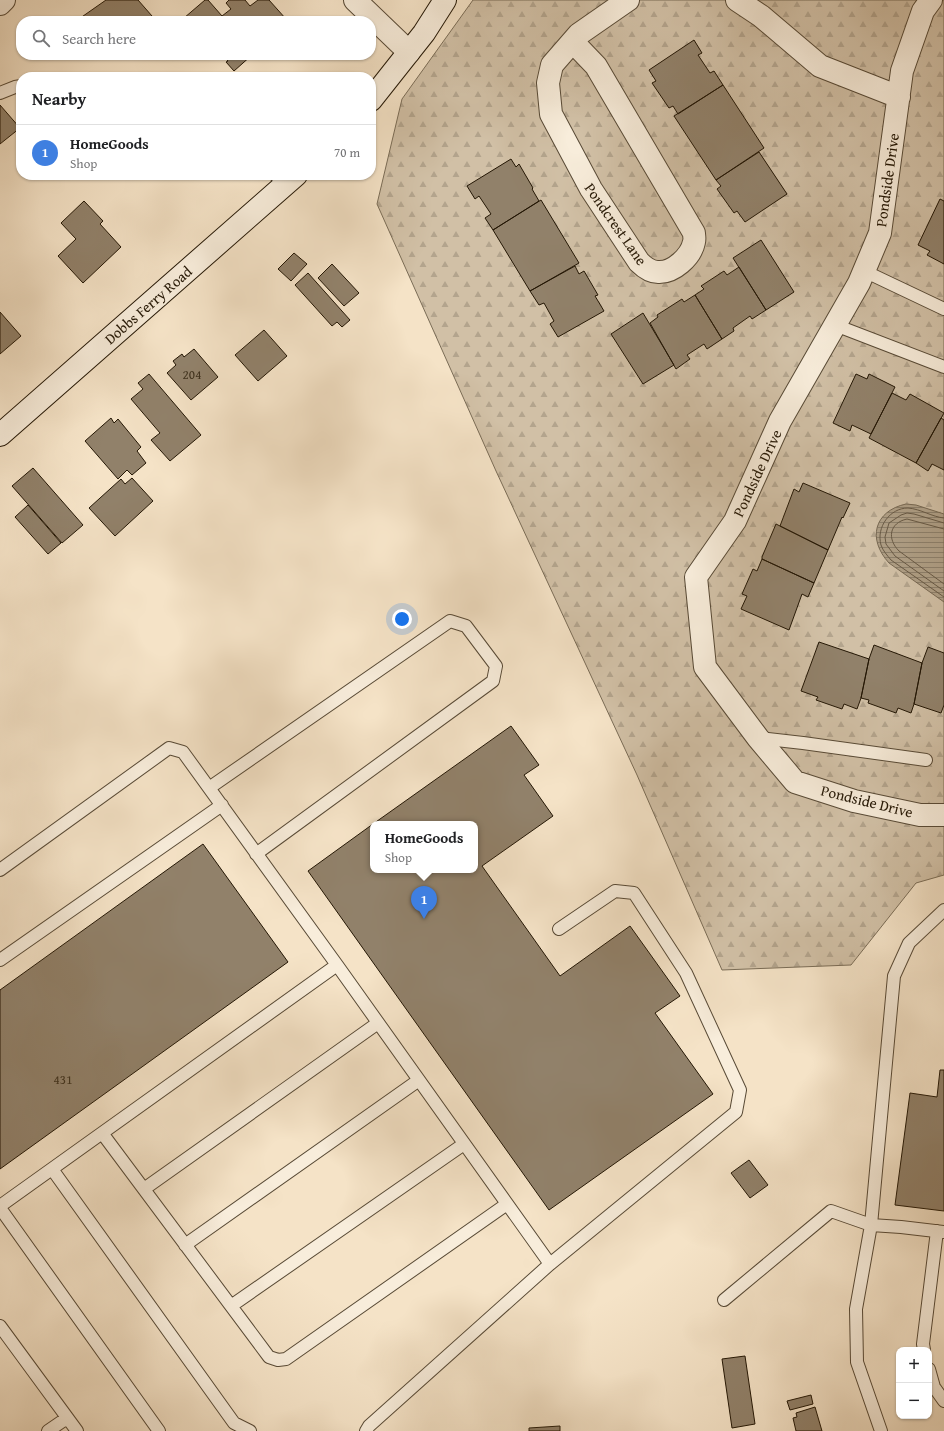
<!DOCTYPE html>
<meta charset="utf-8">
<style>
:root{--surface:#fff;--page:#f6f6f6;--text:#202124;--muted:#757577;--line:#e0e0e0;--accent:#8f2418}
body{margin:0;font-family:"Gentium Book Plus",serif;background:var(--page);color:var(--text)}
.controls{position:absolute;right:12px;bottom:12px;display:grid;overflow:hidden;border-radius:8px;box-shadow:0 1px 3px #0004}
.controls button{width:36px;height:36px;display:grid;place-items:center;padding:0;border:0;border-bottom:1px solid var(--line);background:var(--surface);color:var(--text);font:20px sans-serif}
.you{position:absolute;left:402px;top:619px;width:14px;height:14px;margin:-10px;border:3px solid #fff;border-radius:50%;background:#1a73e8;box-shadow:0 0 0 6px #1a73e833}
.badge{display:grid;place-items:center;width:26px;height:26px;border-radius:50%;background:var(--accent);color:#fff;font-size:13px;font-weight:700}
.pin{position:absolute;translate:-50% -33px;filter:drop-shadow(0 1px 2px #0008)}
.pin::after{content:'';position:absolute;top:21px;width:14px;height:12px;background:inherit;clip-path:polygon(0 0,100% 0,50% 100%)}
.popup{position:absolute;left:370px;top:821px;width:108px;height:52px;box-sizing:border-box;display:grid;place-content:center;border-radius:8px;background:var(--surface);filter:drop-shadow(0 1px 3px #0005);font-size:13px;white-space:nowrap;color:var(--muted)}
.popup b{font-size:15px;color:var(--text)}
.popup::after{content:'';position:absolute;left:50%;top:100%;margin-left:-8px;border:8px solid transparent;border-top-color:var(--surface)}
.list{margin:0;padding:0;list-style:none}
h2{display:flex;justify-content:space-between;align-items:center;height:52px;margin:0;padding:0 16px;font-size:17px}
h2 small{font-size:13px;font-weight:400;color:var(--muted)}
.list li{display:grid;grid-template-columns:26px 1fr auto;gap:12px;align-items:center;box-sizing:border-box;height:56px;padding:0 16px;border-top:1px solid var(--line)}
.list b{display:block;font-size:15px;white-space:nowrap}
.list p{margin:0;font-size:13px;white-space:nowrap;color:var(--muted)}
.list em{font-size:13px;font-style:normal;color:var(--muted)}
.icon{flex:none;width:22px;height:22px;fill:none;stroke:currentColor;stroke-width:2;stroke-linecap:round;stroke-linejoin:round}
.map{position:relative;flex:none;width:944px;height:1431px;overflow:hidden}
.search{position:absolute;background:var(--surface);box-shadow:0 1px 3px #0004;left:16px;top:16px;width:360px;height:44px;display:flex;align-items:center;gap:10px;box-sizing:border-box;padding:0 14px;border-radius:16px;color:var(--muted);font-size:15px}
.panel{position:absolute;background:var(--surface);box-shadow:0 1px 3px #0004;left:16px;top:72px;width:360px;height:108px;border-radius:16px}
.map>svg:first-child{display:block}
.forest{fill:url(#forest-firs);stroke:#7a6c56}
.water{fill:url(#water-rules);stroke:#776852}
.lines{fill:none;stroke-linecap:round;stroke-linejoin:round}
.shore{stroke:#695a45;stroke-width:1}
.building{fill:#91816a;stroke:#241705}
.lane-casing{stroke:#584a36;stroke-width:14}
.street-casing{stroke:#584a36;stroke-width:24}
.secondary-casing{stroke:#241705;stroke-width:24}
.lane{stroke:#f8eddb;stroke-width:12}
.street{stroke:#f8eddb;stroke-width:22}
.secondary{stroke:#f8eddb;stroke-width:22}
.labels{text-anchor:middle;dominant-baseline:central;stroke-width:3.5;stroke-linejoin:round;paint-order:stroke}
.number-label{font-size:13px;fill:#3f321e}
.street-label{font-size:15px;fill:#241705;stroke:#f8eddb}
</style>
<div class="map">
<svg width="944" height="1431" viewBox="0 0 944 1431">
<defs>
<pattern id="forest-firs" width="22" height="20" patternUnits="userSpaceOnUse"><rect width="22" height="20" fill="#d1c0a6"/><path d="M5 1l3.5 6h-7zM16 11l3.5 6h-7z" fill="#b3a48d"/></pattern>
<pattern id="water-rules" width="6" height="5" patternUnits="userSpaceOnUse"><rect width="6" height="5" fill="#ae9e85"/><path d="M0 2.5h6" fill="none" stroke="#8d806b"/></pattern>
</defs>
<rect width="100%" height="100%" fill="#f5e3c7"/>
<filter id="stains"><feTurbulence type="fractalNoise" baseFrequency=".005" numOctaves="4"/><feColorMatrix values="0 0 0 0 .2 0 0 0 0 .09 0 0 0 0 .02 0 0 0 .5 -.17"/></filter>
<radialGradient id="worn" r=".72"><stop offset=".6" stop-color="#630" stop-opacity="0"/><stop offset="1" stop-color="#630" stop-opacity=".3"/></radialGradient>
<path class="forest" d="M473,0H944V875L916,883L851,965L722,970L637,775L496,471L377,204L402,99Z"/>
<path class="water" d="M906,504L916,505L944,514V602L889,563C867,539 874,511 906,504Z"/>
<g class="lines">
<path class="shore" d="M944,518C932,517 921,509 908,508C890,508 876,527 881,545C883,551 887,555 891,560L944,597
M944,523L914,514L907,513L901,515L889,523L885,537L886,544L895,556L944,591
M944,529L907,519C889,523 887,539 899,551L944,584"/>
</g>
<path class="building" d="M106,0H138L152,16L147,21H76Z
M205,0H208L222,16L231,9L226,3L229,0H245L250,6L258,0H269L286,19L284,21H187L184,18Z
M694,40L702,53L698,55L710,73L714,71L723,85L678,114L673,106L669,108L652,83L656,81L649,70Z
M223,55H252L234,71L226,62L228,61Z
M723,85L764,148L716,180L674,116Z
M0,105L20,128L0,144Z
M759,152L787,194L745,222L737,211L734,213L717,189L721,186L716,180Z
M511,159L516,167L519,164L533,188L532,189L539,201L493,230L485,218L491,214L479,196L475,199L467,186Z
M940,199L944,201V264L927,255L930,251L918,245Z
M541,200L579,263L530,291L493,230Z
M84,201L103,221L100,224L121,247L83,283L58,256L76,239L61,223Z
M761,240L794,292L766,310L733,258Z
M294,253L307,264L291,281L278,269Z
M332,264L359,293L344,306L318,278Z
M575,266L579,274L584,271L598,295L595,296L604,311L558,337L550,324L554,321L544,303L539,305L530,291Z
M739,267L766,310L752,319L750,316L733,328L734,331L722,339L695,295L704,289L701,286L724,271L727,275Z
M308,273L350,320L342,327L337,322L332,326L295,285Z
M695,295L722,339L707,349L704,344L687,355L690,359L676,369L650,323L658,317L657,315L682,299L684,302Z
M0,312L21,336L0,354Z
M643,313L674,365L643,384L611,334Z
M264,330L287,356L258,381L235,355Z
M194,349L218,377L191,400L167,373L176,365L173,361L182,354L184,357Z
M149,374L201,435L170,461L151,440L160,433L131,399L143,389L138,383Z
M856,374L867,379L869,374L895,387L871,434L852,425L850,431L833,423Z
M892,393L906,400L910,394L944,413L916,463L869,438Z
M111,418L114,423L118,419L141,447L137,451L146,463L132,475L127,470L118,479L85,441Z
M941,418L944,420V470L932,464L928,471L916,463Z
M33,468L83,525L62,543L12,486Z
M132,478L153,501L115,536L89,508L121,479L125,484Z
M803,483L850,503L843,518L842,517L828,550L780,526L794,489L799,492Z
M28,505L61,543L48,554L15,517Z
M776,524L828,550L814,583L762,559V557Z
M762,559L814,583L808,597L802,594L789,630L741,609L747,596L742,594L753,569L757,571Z
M819,642L869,659L861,698L857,709L844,704L842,709L816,700L818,697L801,691Z
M874,645L922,663L914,704L911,713L898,708L896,713L868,703L869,700L861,698L869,659Z
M928,647L944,653V705L941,713L914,704L922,663Z
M511,726L539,765L524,775L553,816L482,866L560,976L630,926L680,996L655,1013L713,1094L549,1210L308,871L373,824V870H475V824H373Z
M203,844L288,962L0,1169V990Z
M940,1070H944V1211L895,1205L910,1093L937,1097Z
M749,1160L768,1185L750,1198L731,1173Z
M745,1356L755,1424L732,1428L722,1359Z
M811,1395L813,1404L790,1410L787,1401Z
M815,1407L822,1431H796L793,1418L797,1417L796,1413Z
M560,1426V1431H529V1428Z"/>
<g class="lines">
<g class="lane-casing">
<path id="lane" d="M0,93L15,87L21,86
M275,175L287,184
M864,271L944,309
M835,325L944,367
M759,738L803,743L926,760
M209,788L450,621L466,626L496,666L493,681L256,854
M0,870L169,748L183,752L337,965L0,1206
M0,960L222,805
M337,965L550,1264L736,1112L740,1090L686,973L634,893L615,891L559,929
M102,1133L269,1357L278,1360L286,1359L507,1204
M52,1169L234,1423L250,1431
M144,1189L378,1023
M0,1208L159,1431
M185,1245L419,1080
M724,1300L831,1211L871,1225L901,1227L944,1232
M231,1306L464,1144
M0,1326L77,1431
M924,1350L923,1344L937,1231
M929,1369L934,1387L944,1401
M48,1431L67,1418
M366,1431L369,1426L550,1264
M881,1431L857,1362L856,1309L871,1225L894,976L909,943L944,910"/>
</g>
<g class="street-casing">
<path id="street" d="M355,0L409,52
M737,0L761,16L820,66L899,97
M931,0L923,11L902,71L880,233L859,283L780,421L735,521L696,577L705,667L758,738L795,782L854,801L920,815H944
M0,4L4,0
M573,42L596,66L694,233C694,236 695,239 694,242C691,257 673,273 658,272C650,272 644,267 639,262L591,189L551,114L548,83L552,65L579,34L628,0"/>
</g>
<g class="secondary-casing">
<path id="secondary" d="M371,100L424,33L445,0
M0,435L296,175"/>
</g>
<use href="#lane" class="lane"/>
<use href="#street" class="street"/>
<use href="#secondary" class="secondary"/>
</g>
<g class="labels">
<g class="number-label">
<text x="192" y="374">204</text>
<text x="63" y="1079">431</text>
</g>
<g class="street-label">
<text transform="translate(887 180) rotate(-82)">Pondside Drive</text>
<text transform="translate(616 224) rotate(55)">Pondcrest Lane</text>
<text transform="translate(148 305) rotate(-41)">Dobbs Ferry Road</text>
<text transform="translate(757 473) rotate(-65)">Pondside Drive</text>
<text transform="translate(867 801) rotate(14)">Pondside Drive</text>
</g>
</g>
<rect width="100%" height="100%" filter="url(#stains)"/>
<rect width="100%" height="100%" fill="url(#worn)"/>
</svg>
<div class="controls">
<button>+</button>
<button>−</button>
</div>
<div class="you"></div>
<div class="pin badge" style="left:424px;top:919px;background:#3f7fe0">1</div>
<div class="popup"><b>HomeGoods</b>Shop</div>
<div class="search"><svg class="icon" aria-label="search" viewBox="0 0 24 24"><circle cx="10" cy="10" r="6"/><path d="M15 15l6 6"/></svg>Search here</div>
<section class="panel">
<h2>Nearby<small></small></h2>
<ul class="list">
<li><span class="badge" style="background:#3f7fe0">1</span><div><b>HomeGoods</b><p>Shop</p></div><em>70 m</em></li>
</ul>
</section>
</div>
